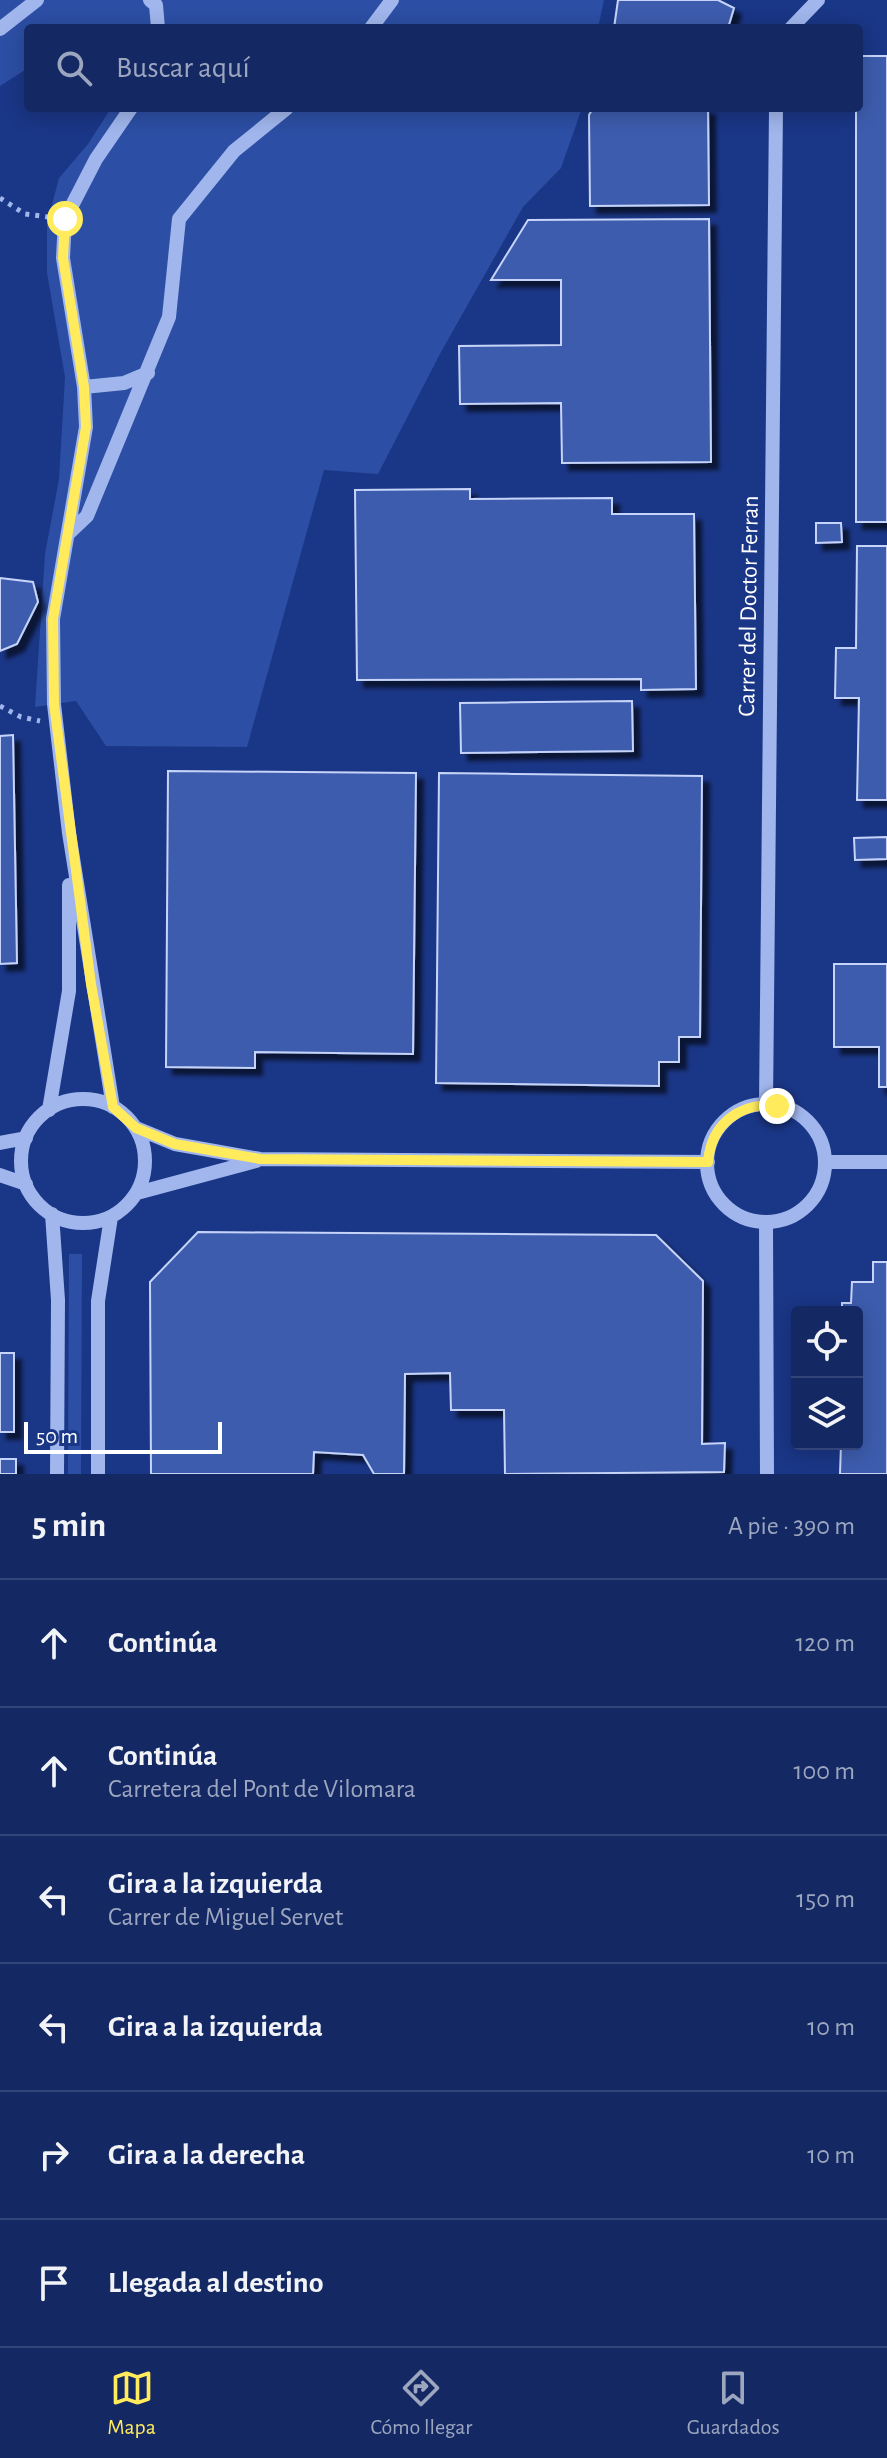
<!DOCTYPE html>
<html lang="es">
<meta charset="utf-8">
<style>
:root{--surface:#142864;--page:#21346d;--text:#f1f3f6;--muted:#9da6bf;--line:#334478;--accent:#ffeb5c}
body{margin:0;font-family:"Alegreya Sans",sans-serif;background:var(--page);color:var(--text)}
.controls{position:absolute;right:24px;bottom:24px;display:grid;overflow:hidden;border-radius:8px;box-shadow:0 4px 20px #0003}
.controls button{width:72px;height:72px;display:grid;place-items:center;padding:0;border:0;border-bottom:2px solid var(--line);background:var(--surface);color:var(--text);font:40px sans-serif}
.scale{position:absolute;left:24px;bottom:20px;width:198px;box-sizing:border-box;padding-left:8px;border:4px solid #fff;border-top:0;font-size:22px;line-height:28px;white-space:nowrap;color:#fff;-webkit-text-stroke:6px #1a3686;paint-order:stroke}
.stop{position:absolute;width:24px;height:24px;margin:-18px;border:6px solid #ffeb5c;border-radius:50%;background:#fff}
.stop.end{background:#ffeb5c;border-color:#fff;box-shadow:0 2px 8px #0008}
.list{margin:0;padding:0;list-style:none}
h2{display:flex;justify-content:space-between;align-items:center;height:104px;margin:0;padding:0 32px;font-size:34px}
h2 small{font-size:26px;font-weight:400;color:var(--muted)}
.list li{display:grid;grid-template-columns:52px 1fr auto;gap:24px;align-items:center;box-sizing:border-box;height:128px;padding:0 32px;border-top:2px solid var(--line)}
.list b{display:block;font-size:30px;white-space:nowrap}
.list p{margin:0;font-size:26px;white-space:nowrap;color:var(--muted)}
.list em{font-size:26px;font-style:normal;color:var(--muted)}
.icon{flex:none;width:44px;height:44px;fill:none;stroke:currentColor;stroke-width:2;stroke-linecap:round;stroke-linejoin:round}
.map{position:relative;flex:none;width:887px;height:1474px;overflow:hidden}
.search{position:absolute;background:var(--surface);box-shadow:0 4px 20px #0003;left:24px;right:24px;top:24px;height:88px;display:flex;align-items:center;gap:20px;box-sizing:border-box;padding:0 28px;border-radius:8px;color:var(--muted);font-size:30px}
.sheet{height:872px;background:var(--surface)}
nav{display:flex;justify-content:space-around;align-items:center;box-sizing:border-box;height:112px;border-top:2px solid var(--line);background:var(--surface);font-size:22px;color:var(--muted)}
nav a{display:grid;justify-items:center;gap:4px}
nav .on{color:var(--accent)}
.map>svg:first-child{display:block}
.green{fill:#2c4ea4}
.building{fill:#3e5cad;stroke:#c6d4f9;stroke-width:2;filter:url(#shadow)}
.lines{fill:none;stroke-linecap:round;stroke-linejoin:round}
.path{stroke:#a0b6ec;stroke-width:5;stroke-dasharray:4 6;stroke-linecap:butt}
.minor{stroke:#a0b6ec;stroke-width:14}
.route{stroke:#ffeb5c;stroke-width:10}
.labels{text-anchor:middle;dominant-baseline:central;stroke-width:6;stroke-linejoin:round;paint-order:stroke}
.street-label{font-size:24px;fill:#fff;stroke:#1a3686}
</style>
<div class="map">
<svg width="887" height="1474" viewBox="0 0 887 1474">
<defs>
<filter id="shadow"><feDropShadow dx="7" dy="7" stdDeviation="2" flood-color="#0009"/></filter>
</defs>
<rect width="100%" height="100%" fill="#1a3686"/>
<path class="green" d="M0,0H604L598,28H28V68L0,86Z
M111,108H582L561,168L523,207L441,352L378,474L324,470L247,747L106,746L76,701L35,707L45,554L59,479L65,377L47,273V223L59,178L88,144Z
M69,1254H82L81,1474H68Z"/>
<path class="building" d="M618,0H718L734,8L728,28H614Z
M859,56H887V522H856V108H859Z
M593,108H708L709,205L590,206L589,115Z
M709,219L711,462L562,463L561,403L460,404L459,346L561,345V280H491L528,220Z
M470,489V499L612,498V514H694L696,689L641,690V679L357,680L355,490Z
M816,523H841L842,542L816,543Z
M857,546H887V800H857L859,698H835L836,648H856Z
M0,578L33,582L38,602L17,644L0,651Z
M632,701L633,751L461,753L460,703Z
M13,735L17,963L0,964V736Z
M168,771L416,773L413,1054L255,1052V1068L166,1067Z
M439,773L702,776L700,1037H679V1062H659V1086L436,1083Z
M887,837V859L855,860L854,838Z
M834,964H887V1087H879V1047H834Z
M198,1232L656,1235L703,1281L702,1444L725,1443L724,1472L505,1474L504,1410H451L450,1373L405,1374L404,1474H374L363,1455L314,1452L313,1474H151L150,1282Z
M873,1262H887V1474H840L841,1444H857V1312H842V1303H851L852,1282H873Z
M0,1353H14V1432H0Z
M0,1459H16V1474H0Z"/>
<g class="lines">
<path class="path" d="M0,198L25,214L48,217
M0,706L21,717L40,721"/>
<path class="minor" d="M150,0L156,5L158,28
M371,28L392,0
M791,28L818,0
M0,29L37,0
M84,387L124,383L148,373
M68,534L87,516L169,317L179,219L234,151L287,108
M21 1161a62 62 0 1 1 124 0a62 62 0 1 1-124 0Z
M766,1104L776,108
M707 1163a59 59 0 1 1 118 0a59 59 0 1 1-118 0Z
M113,1107L69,833L54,704L53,619L86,427L84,387L63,258L65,219L96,159L131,108
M49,1110L69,991V885
M136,1128L175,1144L260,1159L708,1162
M0,1143L26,1138
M825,1162H887
M0,1175L26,1184
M137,1193L256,1161
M52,1214L58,1300L57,1474
M766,1222L767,1474
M98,1474V1301L111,1217"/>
</g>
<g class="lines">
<path class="route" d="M65,219L63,258L84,387L86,427L53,619L54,704L91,984L113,1107L136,1128L175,1144L260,1159L708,1162C711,1124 740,1102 777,1106"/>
</g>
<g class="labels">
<g class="street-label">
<text transform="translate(749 606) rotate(-89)">Carrer del Doctor Ferran</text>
</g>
</g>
</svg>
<div class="controls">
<button><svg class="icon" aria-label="locate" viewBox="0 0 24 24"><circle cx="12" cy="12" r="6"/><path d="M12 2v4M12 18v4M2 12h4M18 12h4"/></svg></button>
<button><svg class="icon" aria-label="layers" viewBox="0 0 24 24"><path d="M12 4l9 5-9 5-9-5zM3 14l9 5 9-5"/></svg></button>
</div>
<div class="scale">50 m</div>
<div class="stop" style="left:65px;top:219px"></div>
<div class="stop end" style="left:777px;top:1106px"></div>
<div class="search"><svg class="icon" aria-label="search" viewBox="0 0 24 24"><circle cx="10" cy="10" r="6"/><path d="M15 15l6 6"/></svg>Buscar aquí</div>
</div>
<section class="sheet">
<h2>5 min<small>A pie · 390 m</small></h2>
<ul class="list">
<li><svg class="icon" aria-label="ahead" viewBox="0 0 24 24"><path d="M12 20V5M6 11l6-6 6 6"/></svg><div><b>Continúa</b></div><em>120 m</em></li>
<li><svg class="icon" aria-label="ahead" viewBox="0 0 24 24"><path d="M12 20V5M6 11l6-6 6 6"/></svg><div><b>Continúa</b><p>Carretera del Pont de Vilomara</p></div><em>100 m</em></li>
<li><svg class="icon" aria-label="left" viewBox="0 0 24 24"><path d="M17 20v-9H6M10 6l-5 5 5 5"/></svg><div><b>Gira a la izquierda</b><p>Carrer de Miguel Servet</p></div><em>150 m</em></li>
<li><svg class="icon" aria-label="left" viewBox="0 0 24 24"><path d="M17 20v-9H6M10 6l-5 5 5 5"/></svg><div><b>Gira a la izquierda</b></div><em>10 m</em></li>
<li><svg class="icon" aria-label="right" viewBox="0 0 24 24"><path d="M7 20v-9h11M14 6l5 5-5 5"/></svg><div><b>Gira a la derecha</b></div><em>10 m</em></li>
<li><svg class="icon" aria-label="arrive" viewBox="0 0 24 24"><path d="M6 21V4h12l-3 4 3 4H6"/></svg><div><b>Llegada al destino</b></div></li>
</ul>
</section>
<nav>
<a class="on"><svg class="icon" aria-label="map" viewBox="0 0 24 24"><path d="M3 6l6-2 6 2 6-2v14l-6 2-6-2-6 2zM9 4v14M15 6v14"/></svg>Mapa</a>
<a><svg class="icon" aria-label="directions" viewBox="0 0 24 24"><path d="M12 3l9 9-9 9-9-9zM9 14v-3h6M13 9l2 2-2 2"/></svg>Cómo llegar</a>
<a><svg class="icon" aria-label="saved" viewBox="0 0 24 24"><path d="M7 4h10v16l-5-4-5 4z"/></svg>Guardados</a>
</nav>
